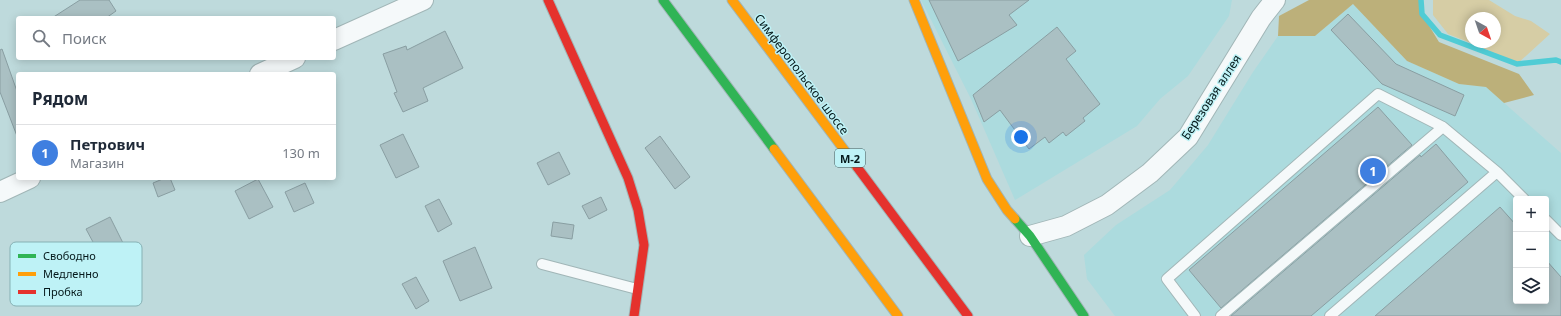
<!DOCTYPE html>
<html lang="ru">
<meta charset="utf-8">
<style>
:root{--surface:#fff;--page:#f6f6f7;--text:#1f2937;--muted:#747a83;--line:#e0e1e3;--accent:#465d5f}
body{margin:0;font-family:"Noto Sans",sans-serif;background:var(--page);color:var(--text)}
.controls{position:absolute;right:12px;bottom:12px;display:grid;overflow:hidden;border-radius:4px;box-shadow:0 2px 10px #0003}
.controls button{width:36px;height:36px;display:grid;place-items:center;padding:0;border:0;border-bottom:1px solid var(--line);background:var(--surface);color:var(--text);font:20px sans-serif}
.compass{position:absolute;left:1465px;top:12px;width:36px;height:36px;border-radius:50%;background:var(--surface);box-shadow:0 2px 10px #0003;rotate:140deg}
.you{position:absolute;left:1021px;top:137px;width:14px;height:14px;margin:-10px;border:3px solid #fff;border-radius:50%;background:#1a73e8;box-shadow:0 0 0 6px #1a73e833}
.badge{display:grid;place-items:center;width:26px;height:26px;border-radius:50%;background:var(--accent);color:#fff;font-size:13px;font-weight:700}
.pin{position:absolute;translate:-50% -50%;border:2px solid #fff;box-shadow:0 1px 4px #0006}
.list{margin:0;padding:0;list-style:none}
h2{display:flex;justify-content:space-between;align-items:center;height:52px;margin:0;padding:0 16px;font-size:17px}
h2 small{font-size:13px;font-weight:400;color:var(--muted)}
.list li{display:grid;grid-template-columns:26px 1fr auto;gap:12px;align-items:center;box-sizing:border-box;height:56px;padding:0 16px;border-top:1px solid var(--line)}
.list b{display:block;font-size:15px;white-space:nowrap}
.list p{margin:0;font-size:13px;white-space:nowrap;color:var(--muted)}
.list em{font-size:13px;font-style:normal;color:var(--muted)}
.icon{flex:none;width:22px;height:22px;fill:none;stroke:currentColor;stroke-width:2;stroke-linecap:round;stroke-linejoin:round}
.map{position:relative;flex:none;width:1561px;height:316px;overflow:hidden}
.search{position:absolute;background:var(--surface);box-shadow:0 2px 10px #0003;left:16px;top:16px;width:320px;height:44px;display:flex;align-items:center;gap:10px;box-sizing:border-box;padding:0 14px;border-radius:4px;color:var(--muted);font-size:15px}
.panel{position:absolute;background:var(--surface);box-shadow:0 2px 10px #0003;left:16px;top:72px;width:320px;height:108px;border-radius:4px}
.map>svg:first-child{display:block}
.built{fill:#acdbde;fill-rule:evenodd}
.green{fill:#d6cda5;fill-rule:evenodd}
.forest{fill:#bcb07a}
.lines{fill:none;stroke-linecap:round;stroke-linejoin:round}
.stream{stroke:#50ccd5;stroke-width:5.5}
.building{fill:#aac0c3;stroke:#899ea2}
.lane-casing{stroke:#a1b6b7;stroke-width:12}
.street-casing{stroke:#a1b6b7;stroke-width:22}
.fast-casing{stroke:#a1b6b7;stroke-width:11}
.slow-casing{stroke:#a1b6b7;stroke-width:11}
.jam-casing{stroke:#a1b6b7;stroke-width:11}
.lane{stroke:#f5f9fa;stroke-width:10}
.street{stroke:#f5f9fa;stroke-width:20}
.fast{stroke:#30b455;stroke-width:9}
.slow{stroke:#ff9f0a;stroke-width:9}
.jam{stroke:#e5322d;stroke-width:9}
.labels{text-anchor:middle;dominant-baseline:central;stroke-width:3;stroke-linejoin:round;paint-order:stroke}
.shield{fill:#bef2f6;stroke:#3c5a5d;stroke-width:1}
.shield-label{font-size:11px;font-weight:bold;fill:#05191b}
.street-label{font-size:12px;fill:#05191b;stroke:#bef2f6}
.key{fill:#bef2f6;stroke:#86b1b4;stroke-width:1}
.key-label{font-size:11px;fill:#05191b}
</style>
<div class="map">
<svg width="1561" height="316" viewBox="0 0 1561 316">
<rect width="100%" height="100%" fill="#bedadc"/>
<path class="built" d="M921,0H1232L1229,16L1188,76L1160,99L1137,126L1015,200L971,99Z
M1353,4L1407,61L1459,84L1486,87L1561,153V316H1115L1087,279L1084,255L1116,225L1170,190L1208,145L1253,72L1278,36H1315ZM1516,199H1546V301H1516Z"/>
<path class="green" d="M1433,0H1489L1515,16L1531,21L1550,34L1517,64L1481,47L1448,34L1433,15ZM1471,18H1495V42H1471Z"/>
<path class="forest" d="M1309,0H1423L1422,14L1439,42L1519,74L1534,95L1504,103L1486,87L1459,84L1407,61L1353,4L1315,36H1278L1279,16Z"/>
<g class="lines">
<path class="stream" d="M1421,0L1422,14L1440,35L1517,64L1556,60L1561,62"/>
</g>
<path class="building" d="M80,0H109L116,11L106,18H52Z
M929,0H1029L1009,15L1017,25L958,61Z
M1348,14L1396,64L1464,95L1455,116L1382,84L1331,30Z
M1057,27L1076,51L1066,59L1100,104L1083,118L1085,121L1066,136L1063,132L1049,143L1045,137L1029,149L1000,110L984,122L973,95Z
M445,31L463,68L423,88L428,101L403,112L394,93L397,92L383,54L406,46L407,50Z
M2,49L18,94V136H17L0,92V50Z
M1378,107L1412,145L1221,308L1189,270Z
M403,134L419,167L396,178L380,145Z
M660,136L690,177L675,189L645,148Z
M1436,144L1468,182L1311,316H1231L1420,155L1421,157Z
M559,152L570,174L548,185L537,163Z
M165,178H170L175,190L158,197L153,183Z
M258,179L273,207L249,219L235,191Z
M305,183L314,203L294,212L285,192Z
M601,197L607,210L589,219L582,206Z
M439,199L452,224L438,232L425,206Z
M1500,207L1516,225V301H1546V260L1561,277V316H1375Z
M110,217L124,245L101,257L86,229Z
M553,222L574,225L572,239L551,236Z
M475,247L492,288L460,301L443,261Z
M416,277L429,301L416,309L402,284Z"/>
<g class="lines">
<g class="lane-casing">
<path id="lane" d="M1546,220L1561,235
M542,264L637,289
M1195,316L1167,279L1378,94L1443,127
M1221,316L1443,127L1497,172
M1330,316L1497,172L1524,199"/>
</g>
<g class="street-casing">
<path id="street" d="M334,40L423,0
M260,74L295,58
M0,192L30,178
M1030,236L1066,226L1107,205L1150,173L1188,137L1261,18L1275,0"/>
</g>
<g class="fast-casing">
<path id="fast" d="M663,0L774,149
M1015,219L1030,236L1084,316"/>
</g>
<g class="slow-casing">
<path id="slow" d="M732,0L857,167
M914,0L987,179L1007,210L1015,219
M774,149L898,316"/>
</g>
<g class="jam-casing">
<path id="jam" d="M548,0L628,178L638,210L644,245L634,316
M857,167L968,316"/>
</g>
<use href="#lane" class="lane"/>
<use href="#street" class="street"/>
<use href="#fast" class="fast"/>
<use href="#slow" class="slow"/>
<use href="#jam" class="jam"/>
</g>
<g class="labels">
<rect class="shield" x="835" y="149" width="30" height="18" rx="3"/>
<g class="shield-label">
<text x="850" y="158">М-2</text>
</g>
<g class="street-label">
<text transform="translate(802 74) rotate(53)">Симферопольское шоссе</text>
<text transform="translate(1211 97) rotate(-57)">Березовая аллея</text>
</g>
</g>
<rect x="10" y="242" width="132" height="64" rx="6" class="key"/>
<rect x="18" y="254" width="18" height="4" fill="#30b455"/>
<rect x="18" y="272" width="18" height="4" fill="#ff9f0a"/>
<rect x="18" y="290" width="18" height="4" fill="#e5322d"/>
<g class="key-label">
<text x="43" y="260">Свободно</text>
<text x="43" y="278">Медленно</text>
<text x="43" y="296">Пробка</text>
</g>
</svg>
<div class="controls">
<button>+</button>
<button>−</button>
<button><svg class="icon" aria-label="layers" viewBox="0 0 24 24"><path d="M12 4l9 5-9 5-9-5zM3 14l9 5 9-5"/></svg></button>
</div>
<svg class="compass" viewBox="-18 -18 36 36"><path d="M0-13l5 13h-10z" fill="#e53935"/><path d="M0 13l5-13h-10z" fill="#747a83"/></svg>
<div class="you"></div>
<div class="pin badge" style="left:1373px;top:171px;background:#3f7fe0">1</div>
<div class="search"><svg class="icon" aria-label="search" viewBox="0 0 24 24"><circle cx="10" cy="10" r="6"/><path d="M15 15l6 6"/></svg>Поиск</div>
<section class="panel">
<h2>Рядом<small></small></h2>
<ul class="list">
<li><span class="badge" style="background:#3f7fe0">1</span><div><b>Петрович</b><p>Магазин</p></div><em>130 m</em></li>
</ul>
</section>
</div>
